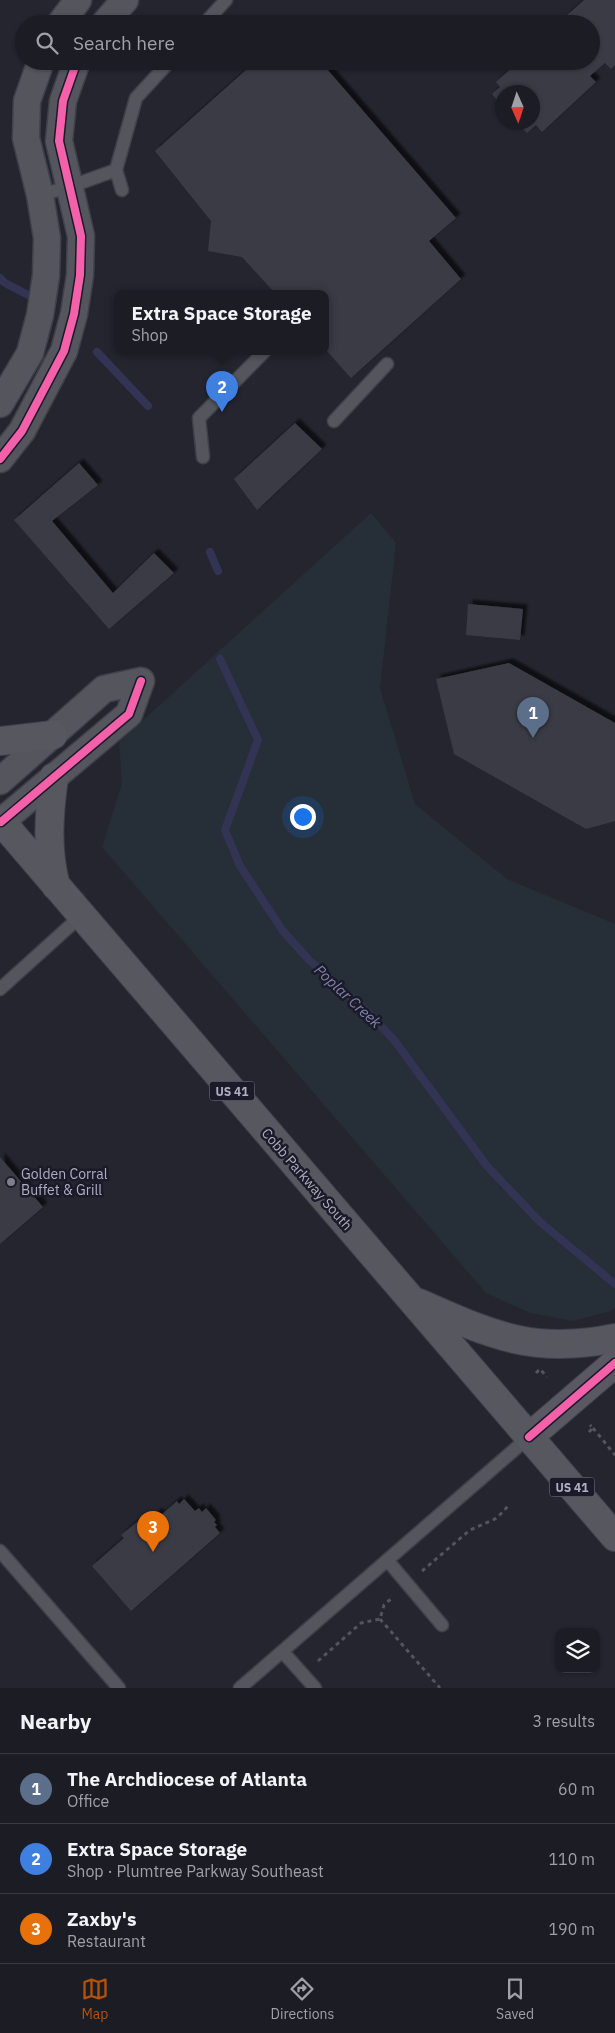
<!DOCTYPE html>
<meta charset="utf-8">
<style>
:root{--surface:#1c1c24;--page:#25252c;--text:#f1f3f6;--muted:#a0a1a6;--line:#3a3a41;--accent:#b45309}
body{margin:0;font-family:"IBM Plex Sans",sans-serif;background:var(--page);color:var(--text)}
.controls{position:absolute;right:15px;bottom:15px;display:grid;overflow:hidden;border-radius:10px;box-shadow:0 1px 4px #0004}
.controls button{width:45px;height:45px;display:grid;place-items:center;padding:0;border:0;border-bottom:1px solid var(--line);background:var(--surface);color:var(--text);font:25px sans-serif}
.compass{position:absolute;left:495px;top:85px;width:45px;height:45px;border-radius:50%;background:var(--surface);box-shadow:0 1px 4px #0004;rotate:177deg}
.you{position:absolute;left:302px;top:816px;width:18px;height:18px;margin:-12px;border:4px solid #fff;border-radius:50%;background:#1a73e8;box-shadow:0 0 0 8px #1a73e833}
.badge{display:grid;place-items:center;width:32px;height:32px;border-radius:50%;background:var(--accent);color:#fff;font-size:16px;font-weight:700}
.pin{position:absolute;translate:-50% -41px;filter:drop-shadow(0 1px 2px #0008)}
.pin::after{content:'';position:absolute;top:26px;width:18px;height:15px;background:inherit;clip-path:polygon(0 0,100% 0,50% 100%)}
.popup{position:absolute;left:114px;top:290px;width:215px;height:65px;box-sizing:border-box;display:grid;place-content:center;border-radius:10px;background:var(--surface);filter:drop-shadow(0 1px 4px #0005);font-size:16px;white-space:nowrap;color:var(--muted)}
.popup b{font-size:19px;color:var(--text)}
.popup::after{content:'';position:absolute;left:50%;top:100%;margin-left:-10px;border:10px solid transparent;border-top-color:var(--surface)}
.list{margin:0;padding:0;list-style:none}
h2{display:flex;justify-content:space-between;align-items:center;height:65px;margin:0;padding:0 20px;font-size:21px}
h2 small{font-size:16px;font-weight:400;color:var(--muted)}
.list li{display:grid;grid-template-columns:32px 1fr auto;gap:15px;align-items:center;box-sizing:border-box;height:70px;padding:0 20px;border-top:1px solid var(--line)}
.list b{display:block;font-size:19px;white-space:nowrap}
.list p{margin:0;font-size:16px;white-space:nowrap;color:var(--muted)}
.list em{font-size:16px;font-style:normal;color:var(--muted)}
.icon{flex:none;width:28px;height:28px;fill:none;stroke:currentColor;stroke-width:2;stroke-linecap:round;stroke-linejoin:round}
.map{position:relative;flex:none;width:615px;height:1688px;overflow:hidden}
.search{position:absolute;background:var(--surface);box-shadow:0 1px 4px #0004;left:15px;right:15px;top:15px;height:55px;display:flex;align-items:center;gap:12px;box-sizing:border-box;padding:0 18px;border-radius:28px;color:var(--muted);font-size:19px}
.sheet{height:275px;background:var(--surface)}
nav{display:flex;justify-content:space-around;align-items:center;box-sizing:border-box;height:70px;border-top:1px solid var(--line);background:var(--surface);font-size:14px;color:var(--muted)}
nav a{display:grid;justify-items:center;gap:2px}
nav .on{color:var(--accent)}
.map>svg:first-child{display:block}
.green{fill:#262e37}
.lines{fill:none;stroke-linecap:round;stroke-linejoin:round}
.stream{stroke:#333354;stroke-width:8}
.building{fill:#3b3b45;filter:url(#shadow)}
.lane-casing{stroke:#404048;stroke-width:15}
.street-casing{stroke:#404048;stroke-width:29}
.secondary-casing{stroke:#40404a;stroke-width:30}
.primary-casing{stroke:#40404a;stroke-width:30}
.path{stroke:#53545c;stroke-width:3;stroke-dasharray:4 4;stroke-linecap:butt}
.lane{stroke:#55555e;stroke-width:12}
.street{stroke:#55555e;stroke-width:26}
.secondary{stroke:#595863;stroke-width:28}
.primary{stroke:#575760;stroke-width:28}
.cycleway-casing{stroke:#1a1a29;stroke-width:11}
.cycleway{stroke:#f560ab;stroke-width:8}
.poi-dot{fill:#7f7e8f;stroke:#1a1a29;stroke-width:2}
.labels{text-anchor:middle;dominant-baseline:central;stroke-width:5;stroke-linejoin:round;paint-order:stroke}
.shield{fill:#1a1a29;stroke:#828294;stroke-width:1}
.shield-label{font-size:12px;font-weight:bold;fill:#afaec2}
.poi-label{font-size:14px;fill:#afaec2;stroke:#1a1a29;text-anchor:start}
.street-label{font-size:14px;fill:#afaec2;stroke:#1a1a29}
.water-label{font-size:15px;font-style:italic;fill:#8080ad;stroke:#1a1a29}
</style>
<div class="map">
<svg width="615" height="1688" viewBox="0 0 615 1688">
<defs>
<filter id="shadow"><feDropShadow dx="4.5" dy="-4.5" stdDeviation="1" flood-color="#0009"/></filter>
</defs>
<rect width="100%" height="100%" fill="#252530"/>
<path class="green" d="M371,513L396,543L380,688L415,804L507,879L615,924V1308L611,1311L573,1321L530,1313L486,1293L102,847L122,783L119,742Z"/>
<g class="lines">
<path class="stream" d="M0,278L5,283L34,298
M97,352L148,406
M210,552L218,571
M220,659L258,740L225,830L240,866L283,931L309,960L367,1011L394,1040L487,1166L540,1222L615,1284"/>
</g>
<path class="building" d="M584,0H615V65L611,69L605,63L590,76L596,82L542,132L536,125L527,133L517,122H532V92H502V106L492,94L500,87L496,82L519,61H591V24H571L565,17Z
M256,61H320L456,218L429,241L461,279L351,378L326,350V293H275L242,257L208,251L211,221L155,151Z
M295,423L322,449L257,510L234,479Z
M79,463L98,485L52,521L113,593L154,553L174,573L109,629L14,520Z
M468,604L523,609L520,640L466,635Z
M509,663L615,723V821L586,829L454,754L436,679Z
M0,1157L43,1207L0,1244Z
M184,1499L195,1511L199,1508L202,1512L206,1508L216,1520L214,1522L217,1525L215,1527L220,1533L131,1611L92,1566L124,1538L121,1535L137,1522L141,1526L158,1512L160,1516L177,1501L179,1504Z"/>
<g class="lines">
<g class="lane-casing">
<path id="lane" d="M204,24L226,0
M122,190L116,170L136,98L170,61
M40,195L69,187L116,170
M334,421L387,364
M203,457L199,418L265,351
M0,989L82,915
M0,1551L119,1688
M388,1561L442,1625
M283,1652L315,1688
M240,1688L529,1437"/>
</g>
<g class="street-casing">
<path id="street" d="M60,24L78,0
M104,24L125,0
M0,404L30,353L40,315L46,276L47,238L40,195L26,138L27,101L41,61
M0,459L22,431L64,351L74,314L80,275L81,236L59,141L63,101L77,61
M0,781L104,689L141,681
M1,822L129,714L141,681"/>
</g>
<g class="secondary-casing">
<path id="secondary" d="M529,1437L615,1363"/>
</g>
<g class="primary-casing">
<path id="primary" d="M0,741L53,735
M54,777C49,813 46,850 56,886
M0,820L615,1537
M419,1303C491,1335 535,1355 615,1338"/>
</g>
<path class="path" d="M536,1373L540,1369L547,1377
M593,1428L615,1455
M589,1432L593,1428L590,1425
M422,1571L470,1530L497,1518L508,1506
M380,1619L440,1688
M318,1661L361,1623L380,1619L384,1605L393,1597"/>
<use href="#lane" class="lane"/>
<use href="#street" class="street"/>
<use href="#secondary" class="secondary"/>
<use href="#primary" class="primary"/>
<g class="cycleway-casing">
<path id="cycleway" d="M0,459L22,431L64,351L74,314L80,275L81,236L59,141L63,101L77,61
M1,822L129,714L141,681
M529,1437L615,1363"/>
</g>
<use href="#cycleway" class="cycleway"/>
</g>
<circle class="poi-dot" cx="11" cy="1182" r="5"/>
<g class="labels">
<g class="shield">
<rect x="209.5" y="1081.5" width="45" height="19" rx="4"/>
<rect x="549.5" y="1477.5" width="45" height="19" rx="4"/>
</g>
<g class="shield-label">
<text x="232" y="1091">US 41</text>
<text x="572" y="1487">US 41</text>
</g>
<g class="poi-label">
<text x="21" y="1174">Golden Corral<tspan x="21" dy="16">Buffet &amp; Grill</tspan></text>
</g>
<g class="street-label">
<text transform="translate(307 1179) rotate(49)">Cobb Parkway South</text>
</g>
<g class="water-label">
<text transform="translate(348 996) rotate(43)">Poplar Creek</text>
</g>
</g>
</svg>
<div class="controls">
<button><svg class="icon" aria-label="layers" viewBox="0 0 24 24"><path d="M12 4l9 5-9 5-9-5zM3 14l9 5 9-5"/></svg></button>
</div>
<svg class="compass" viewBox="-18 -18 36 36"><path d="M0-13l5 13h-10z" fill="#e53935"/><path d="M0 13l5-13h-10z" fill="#a0a1a6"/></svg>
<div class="you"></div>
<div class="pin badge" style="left:533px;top:738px;background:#5c6f8a">1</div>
<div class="pin badge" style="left:222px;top:412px;background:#3f7fe0">2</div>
<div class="popup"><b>Extra Space Storage</b>Shop</div>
<div class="pin badge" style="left:153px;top:1552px;background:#e8710a">3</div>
<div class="search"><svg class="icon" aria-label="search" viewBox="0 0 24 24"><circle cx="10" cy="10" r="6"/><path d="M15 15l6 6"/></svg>Search here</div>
</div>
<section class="sheet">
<h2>Nearby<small>3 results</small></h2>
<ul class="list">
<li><span class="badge" style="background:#5c6f8a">1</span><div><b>The Archdiocese of Atlanta</b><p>Office</p></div><em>60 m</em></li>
<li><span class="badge" style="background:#3f7fe0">2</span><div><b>Extra Space Storage</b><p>Shop · Plumtree Parkway Southeast</p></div><em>110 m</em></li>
<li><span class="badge" style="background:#e8710a">3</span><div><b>Zaxby's</b><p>Restaurant</p></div><em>190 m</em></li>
</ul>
</section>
<nav>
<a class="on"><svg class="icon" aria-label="map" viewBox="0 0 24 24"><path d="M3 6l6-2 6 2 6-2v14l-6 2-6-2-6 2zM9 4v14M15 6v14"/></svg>Map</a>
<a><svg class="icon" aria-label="directions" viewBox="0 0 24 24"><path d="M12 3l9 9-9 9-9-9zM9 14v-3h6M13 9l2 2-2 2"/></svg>Directions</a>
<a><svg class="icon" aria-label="saved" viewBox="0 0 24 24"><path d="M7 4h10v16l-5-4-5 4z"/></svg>Saved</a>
</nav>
